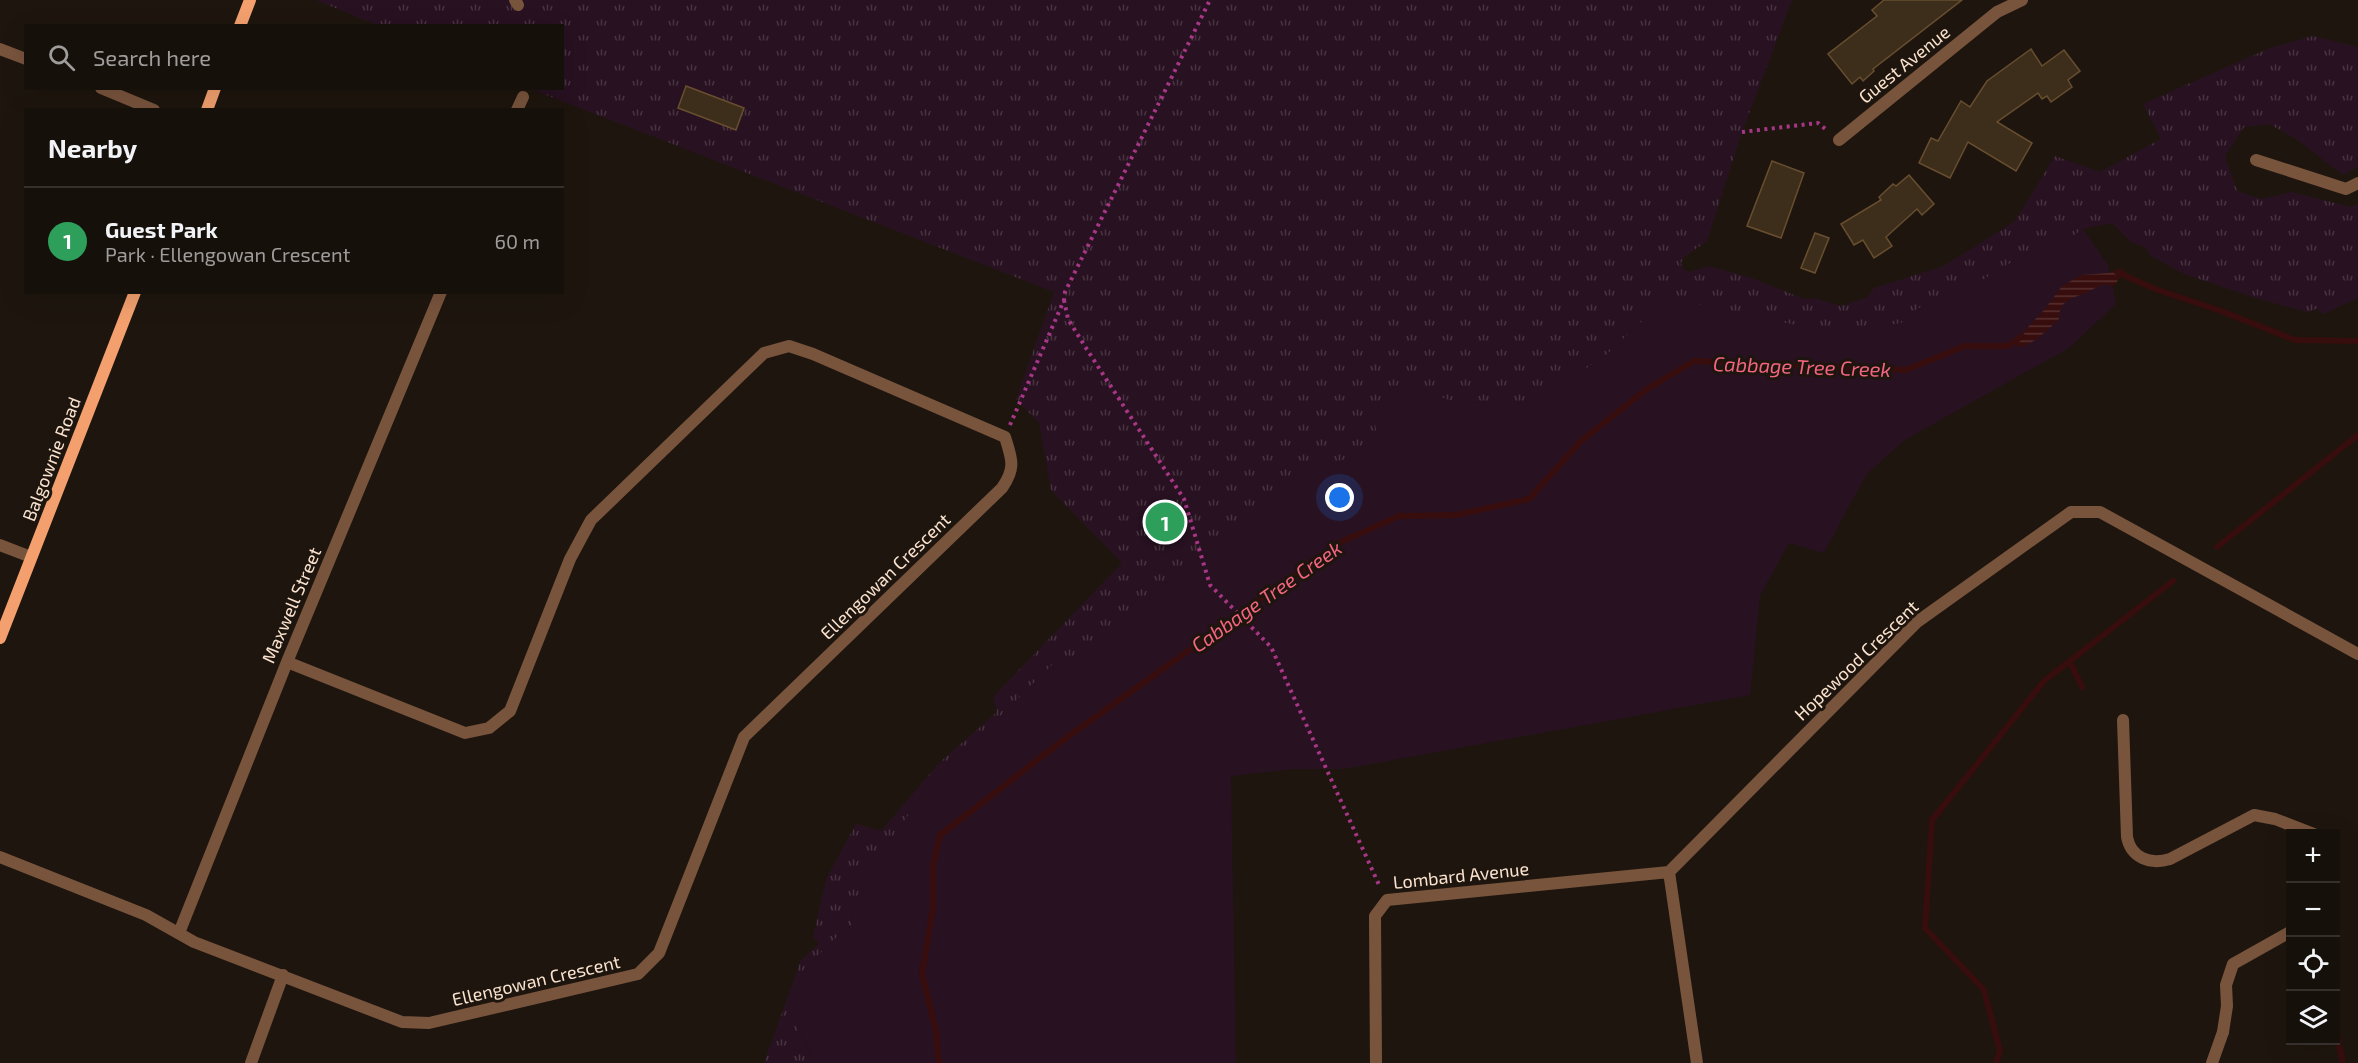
<!DOCTYPE html>
<meta charset="utf-8">
<style>
:root{--surface:#16100a;--page:#231e18;--text:#f1f3f6;--muted:#9e9d9c;--line:#35302b;--accent:#db2777}
body{margin:0;font-family:"Exo 2",sans-serif;background:var(--page);color:var(--text)}
.controls{position:absolute;right:18px;bottom:18px;display:grid;overflow:hidden;border-radius:0px;box-shadow:0 6px 24px #0002}
.controls button{width:54px;height:54px;display:grid;place-items:center;padding:0;border:0;border-bottom:2px solid var(--line);background:var(--surface);color:var(--text);font:30px sans-serif}
.you{position:absolute;left:1340px;top:498px;width:21px;height:21px;margin:-15px;border:4px solid #fff;border-radius:50%;background:#1a73e8;box-shadow:0 0 0 9px #1a73e833}
.badge{display:grid;place-items:center;width:39px;height:39px;border-radius:50%;background:var(--accent);color:#fff;font-size:20px;font-weight:700}
.pin{position:absolute;translate:-50% -50%;border:3px solid #fff;box-shadow:0 2px 6px #0006}
.list{margin:0;padding:0;list-style:none}
h2{display:flex;justify-content:space-between;align-items:center;height:78px;margin:0;padding:0 24px;font-size:26px}
h2 small{font-size:20px;font-weight:400;color:var(--muted)}
.list li{display:grid;grid-template-columns:39px 1fr auto;gap:18px;align-items:center;box-sizing:border-box;height:108px;padding:0 24px;border-top:2px solid var(--line)}
.list b{display:block;font-size:22px;white-space:nowrap}
.list p{margin:0;font-size:20px;white-space:nowrap;color:var(--muted)}
.list em{font-size:20px;font-style:normal;color:var(--muted)}
.icon{flex:none;width:33px;height:33px;fill:none;stroke:currentColor;stroke-width:2;stroke-linecap:round;stroke-linejoin:round}
.map{position:relative;flex:none;width:2358px;height:1063px;overflow:hidden}
.search{position:absolute;background:var(--surface);box-shadow:0 6px 24px #0002;left:24px;top:24px;width:540px;height:66px;display:flex;align-items:center;gap:15px;box-sizing:border-box;padding:0 21px;border-radius:0px;color:var(--muted);font-size:22px}
.panel{position:absolute;background:var(--surface);box-shadow:0 6px 24px #0002;left:24px;top:108px;width:540px;height:186px;border-radius:0px}
.map>svg:first-child{display:block}
.grass{fill:#281121}
.park{fill:url(#park-tufts)}
.water{fill:url(#water-rules)}
.lines{fill:none;stroke-linecap:round;stroke-linejoin:round}
.stream{stroke:#380d0d;stroke-width:6}
.building{fill:#3d2e1c;stroke:#684e2f;stroke-width:1.5}
.path{stroke:#a73786;stroke-width:4;stroke-dasharray:3 4.5;stroke-linecap:butt}
.service{stroke:#79543d;stroke-width:12}
.minor{stroke:#79543d;stroke-width:12}
.secondary{stroke:#f3a06e;stroke-width:12}
.labels{text-anchor:middle;dominant-baseline:central;stroke-width:6;stroke-linejoin:round;paint-order:stroke}
.street-label{font-size:18px;fill:#fbe3cf;stroke:#1e160e}
.water-label{font-size:20px;font-style:italic;fill:#f36580;stroke:#1e160e}
</style>
<div class="map">
<svg width="2358" height="1063" viewBox="0 0 2358 1063">
<defs>
<pattern id="park-tufts" width="24" height="20" patternUnits="userSpaceOnUse" patternTransform="scale(1.5)"><rect width="24" height="20" fill="#281121"/><path d="M3 7l-1-3M5 7V3M7 7l1-3M15 17l-1-3M17 17v-4M19 17l1-3" fill="none" stroke="#483440"/></pattern>
<pattern id="water-rules" width="6" height="5" patternUnits="userSpaceOnUse" patternTransform="scale(1.5)"><rect width="6" height="5" fill="#380d0d"/><path d="M0 2.5h6" fill="none" stroke="#56302f"/></pattern>
</defs>
<rect width="100%" height="100%" fill="#1e160e"/>
<path class="grass" d="M2083,229L2108,265L2116,304L2069,348L1903,441L1866,475L1824,553L1789,543L1760,596L1750,695L1344,769H1295L1231,776L1236,1063H813L809,1051L795,1025L789,1006L804,969L844,930L852,925L851,920L863,877L944,766L995,727V721L1055,661L1091,650L1130,607L1135,602L1148,600L1183,566L1209,554L1310,471L1366,452L1377,435L1372,407L1395,386L1418,388L1449,400L1512,406L1545,397L1607,354L1667,298L1839,334L1901,323L1918,308L1954,297L2045,242L2062,243Z"/>
<path class="park" d="M316,0H1792L1742,132L1707,241L1684,257L1681,263L1683,269L1689,272L1709,266L1749,277L1804,299L1814,298L1841,306L1868,297L1874,288L1944,266L2015,221L2055,156L2100,172L2161,139L2143,104L2270,48L2313,36L2358,47V167L2343,175L2295,138L2269,124L2244,127L2225,156L2237,191L2261,199L2292,192L2351,207L2358,204V298L2324,314L2316,309L2308,312L2262,300L2184,274L2151,256L2145,247L2131,242L2112,223L2083,229L2062,243L2045,242L1954,297L1918,308L1901,323L1839,334L1667,298L1607,354L1545,397L1512,406L1449,400L1418,388L1395,386L1372,407L1377,435L1366,452L1310,471L1209,554L1183,566L1148,600L1135,602L1130,606L1132,610L1091,650L1055,662L995,721V727L944,766L863,877L851,920L852,925L844,930L804,969L789,1006L795,1019V1025L809,1052L813,1063H764L801,960L819,944L813,937L826,879L856,824L881,831L939,763L997,712L993,697L1122,563L1051,490L1039,423L1016,399L1054,292L531,89L562,88V26L377,25Z"/>
<path class="water" d="M2122,269L2124,271L2114,286C2100,283 2100,286 2088,292C2074,298 2059,299 2059,319C2049,329 2031,347 2017,347L2016,340L2044,310L2062,286L2081,275L2108,273Z"/>
<g class="lines">
<path class="stream" d="M2117,272L2155,289L2221,311L2295,340L2358,341
M2217,547L2358,435
M2070,662L2082,687
M2336,1029L2343,1063
M939,1063L936,1031L922,974L933,907V866L940,835L1066,738L1341,542L1399,516L1456,515L1529,499L1581,441L1647,389L1694,361L1906,370L1965,346H2008L2022,336
M1996,1063L2000,1051L1984,990L1925,928L1932,820L2044,681L2173,581"/>
</g>
<path class="building" d="M1884,0H1962L1873,69L1874,71L1863,81L1860,77L1852,84L1828,54L1877,16L1872,10Z
M2031,49L2042,66L2064,50L2080,71L2068,80L2072,87L2051,102L2047,96L2042,99L2038,93L1997,122L2032,143L2016,171L1968,142L1950,178L1919,163L1931,138L1938,141L1961,101L1970,107L1987,81Z
M686,86L744,108L736,130L678,108Z
M1772,161L1804,173L1781,238L1747,226Z
M1909,175L1934,204L1922,215L1917,209L1886,237L1892,246L1874,258L1863,240L1854,245L1841,224L1881,200L1879,197L1893,184L1896,186Z
M1815,233L1829,238L1815,273L1801,268Z"/>
<g class="lines">
<path class="path" d="M1742,132L1818,123L1828,131
M1064,300L1068,319L1086,348L1184,499L1210,585L1271,647L1380,887
M1010,425L1064,300L1065,292L1210,0"/>
<path class="service" d="M515,0L518,5
M2123,720L2127,837C2131,858 2150,865 2170,859L2254,815L2275,819L2314,834
M2223,1032L2227,1006L2226,985L2233,964L2290,932"/>
<path class="minor" d="M0,49L26,59
M101,88L154,110
M517,110L523,97
M1839,140L1997,12L2022,0
M2256,160L2346,189L2358,183
M0,545L31,557
M0,857L146,915L194,942L402,1022L429,1023L638,974L659,953L744,737L1002,488C1016,468 1012,459 1005,437L813,354L789,346L764,353L591,520L570,559L510,711L489,728L465,733L287,662
M1669,872L1917,622L2071,512H2100L2358,654
M1669,872L1697,1063
M179,933L287,662L441,292
M251,1063L283,975
M1376,1063L1375,916L1387,900L1669,872
M2212,1063L2223,1032"/>
<path class="secondary" d="M240,26L250,0
M207,110L215,88
M0,638L135,292"/>
</g>
<g class="labels">
<g class="street-label">
<text transform="translate(1904 64) rotate(-39)">Guest Avenue</text>
<text transform="translate(51 459) rotate(-69)">Balgownie Road</text>
<text transform="translate(885 576) rotate(-44)">Ellengowan Crescent</text>
<text transform="translate(291 605) rotate(-67)">Maxwell Street</text>
<text transform="translate(1856 660) rotate(-44)">Hopewood Crescent</text>
<text transform="translate(1461 875) rotate(-6)">Lombard Avenue</text>
<text transform="translate(536 980) rotate(-13)">Ellengowan Crescent</text>
</g>
<g class="water-label">
<text transform="translate(1802 366) rotate(2)">Cabbage Tree Creek</text>
<text transform="translate(1266 596) rotate(-35)">Cabbage Tree Creek</text>
</g>
</g>
</svg>
<div class="controls">
<button>+</button>
<button>−</button>
<button><svg class="icon" aria-label="locate" viewBox="0 0 24 24"><circle cx="12" cy="12" r="6"/><path d="M12 2v4M12 18v4M2 12h4M18 12h4"/></svg></button>
<button><svg class="icon" aria-label="layers" viewBox="0 0 24 24"><path d="M12 4l9 5-9 5-9-5zM3 14l9 5 9-5"/></svg></button>
</div>
<div class="you"></div>
<div class="pin badge" style="left:1165px;top:522px;background:#2e9e5b">1</div>
<div class="search"><svg class="icon" aria-label="search" viewBox="0 0 24 24"><circle cx="10" cy="10" r="6"/><path d="M15 15l6 6"/></svg>Search here</div>
<section class="panel">
<h2>Nearby<small></small></h2>
<ul class="list">
<li><span class="badge" style="background:#2e9e5b">1</span><div><b>Guest Park</b><p>Park · Ellengowan Crescent</p></div><em>60 m</em></li>
</ul>
</section>
</div>
